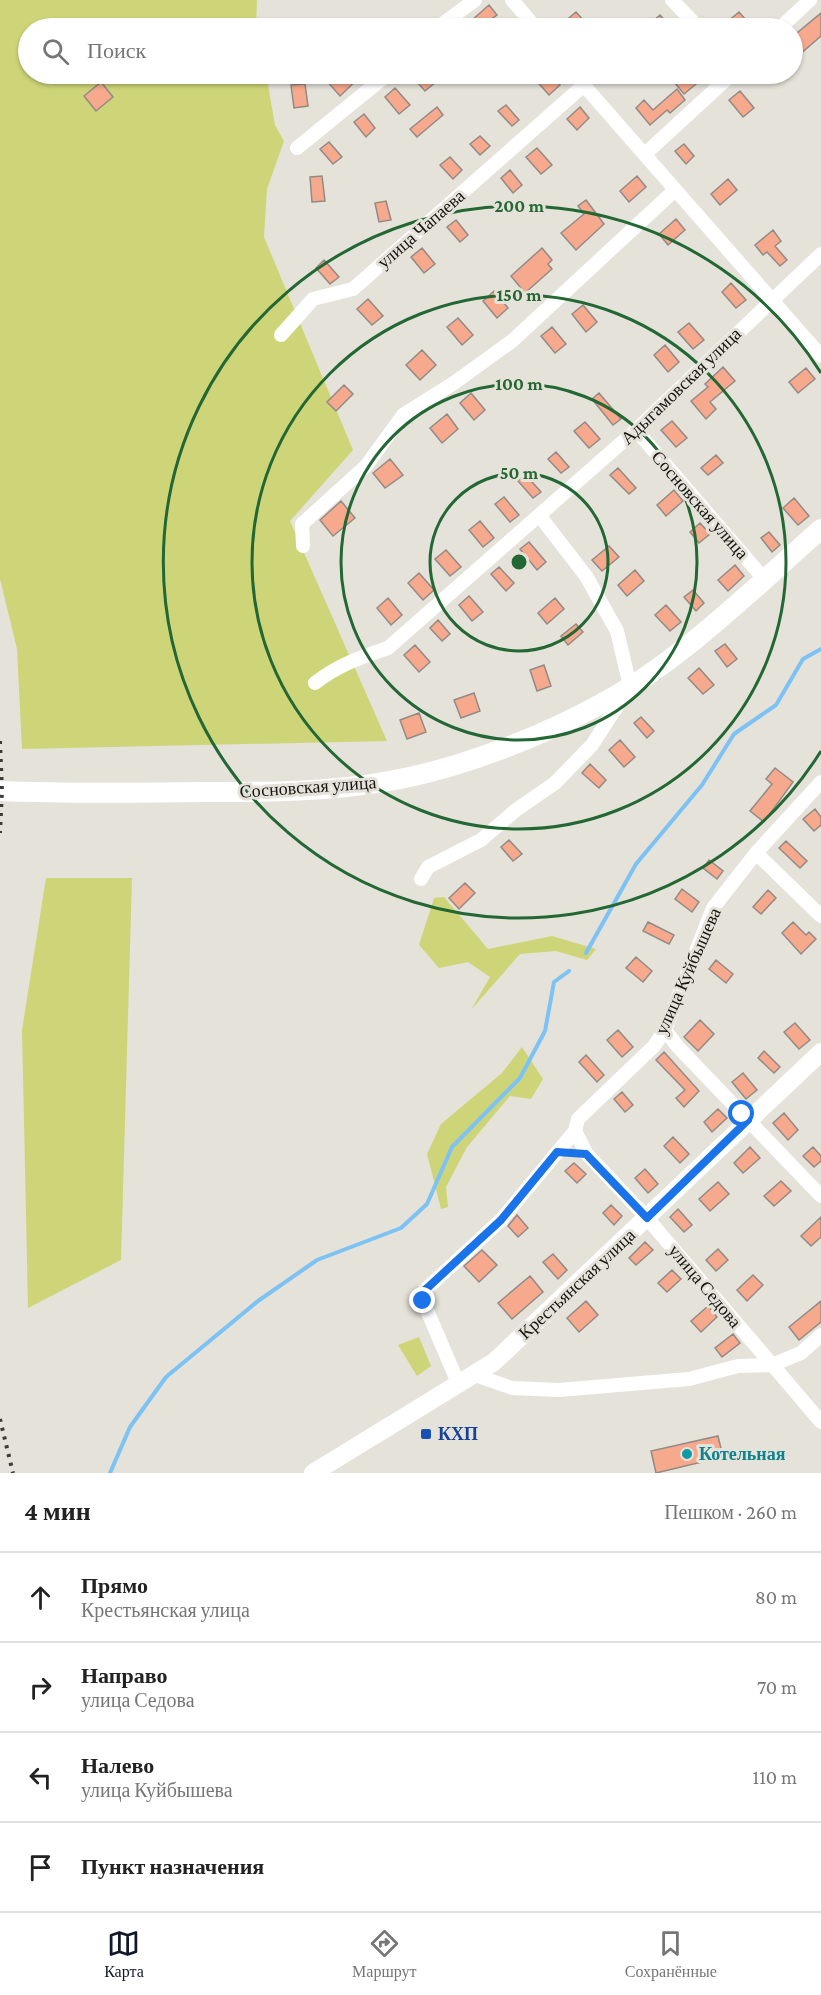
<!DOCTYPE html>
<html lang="ru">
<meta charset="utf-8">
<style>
:root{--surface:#fff;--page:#f2f2f2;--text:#222;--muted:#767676;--line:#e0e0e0;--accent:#111827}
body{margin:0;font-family:"Crimson Pro",serif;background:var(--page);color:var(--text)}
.stop{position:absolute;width:18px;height:18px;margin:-14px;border:4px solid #1a73e8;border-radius:50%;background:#fff}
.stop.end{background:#1a73e8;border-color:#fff;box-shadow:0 2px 6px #0008}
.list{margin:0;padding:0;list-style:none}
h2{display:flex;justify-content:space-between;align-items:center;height:78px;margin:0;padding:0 24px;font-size:26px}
h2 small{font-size:20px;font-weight:400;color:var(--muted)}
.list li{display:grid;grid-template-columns:39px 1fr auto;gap:18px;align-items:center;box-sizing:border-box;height:90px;padding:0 24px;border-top:2px solid var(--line)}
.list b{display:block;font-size:22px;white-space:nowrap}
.list p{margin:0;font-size:20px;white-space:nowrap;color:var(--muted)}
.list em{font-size:20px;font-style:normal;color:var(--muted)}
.icon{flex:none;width:33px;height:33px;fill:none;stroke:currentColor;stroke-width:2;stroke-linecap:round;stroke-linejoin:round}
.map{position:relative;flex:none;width:821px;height:1473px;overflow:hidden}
.search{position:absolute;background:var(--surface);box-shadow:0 2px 4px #0004;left:18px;right:18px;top:18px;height:66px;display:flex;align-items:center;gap:15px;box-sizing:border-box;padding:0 21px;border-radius:33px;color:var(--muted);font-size:22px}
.sheet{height:438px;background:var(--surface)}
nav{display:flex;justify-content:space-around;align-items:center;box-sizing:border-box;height:84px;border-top:2px solid var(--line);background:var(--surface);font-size:16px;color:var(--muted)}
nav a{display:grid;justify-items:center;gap:3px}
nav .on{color:var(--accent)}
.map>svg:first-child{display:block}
.green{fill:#ced578}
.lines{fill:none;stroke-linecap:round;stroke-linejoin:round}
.stream{stroke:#7cc2f4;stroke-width:4}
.building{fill:#f6a98c;stroke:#938a86;stroke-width:1.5}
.minor{stroke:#fff;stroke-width:14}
.tertiary{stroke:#fff;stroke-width:18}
.secondary{stroke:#fff;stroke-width:20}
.rail{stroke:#3c3b37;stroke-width:4;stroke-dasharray:3 6;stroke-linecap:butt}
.route{stroke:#1a73e8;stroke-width:8}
.ring{fill:none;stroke:#236834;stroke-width:3}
.transit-dot{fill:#1a4fb4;stroke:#e5e2d9;stroke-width:2}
.culture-dot{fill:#0f9aa8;stroke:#e5e2d9;stroke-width:2}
.labels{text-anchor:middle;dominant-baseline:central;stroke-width:6;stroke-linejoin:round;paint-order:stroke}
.street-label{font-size:18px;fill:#161512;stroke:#e5e2d9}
.transit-label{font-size:18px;font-weight:bold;fill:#164399;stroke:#e5e2d9;text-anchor:start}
.culture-label{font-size:18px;font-weight:bold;fill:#0d838f;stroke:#e5e2d9;text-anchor:start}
.centre{fill:#236834;stroke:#e5e2d9;stroke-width:3}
.ring-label{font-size:18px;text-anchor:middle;font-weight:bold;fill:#236834;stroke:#e5e2d9;stroke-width:6;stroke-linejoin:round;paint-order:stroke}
</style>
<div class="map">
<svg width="821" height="1473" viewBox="0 0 821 1473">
<rect width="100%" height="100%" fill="#e5e2d9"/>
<path class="green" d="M0,0H257L256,28H28V74H266L275,125L284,141L267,189L264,237L353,450L290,521L387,741L22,749L17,649L0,579Z
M46,878H132L121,1260L28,1308L22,1030Z
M444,897L488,949L552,936L596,949L587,960L556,951L520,954L471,1010L490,977L468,962L439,968L419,945L434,898Z
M522,1047L543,1079L531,1099L510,1096L467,1147L446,1187L448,1207L441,1209L427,1154L441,1124L502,1073Z
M419,1337L431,1366L417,1376L398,1345Z"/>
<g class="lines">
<path class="stream" d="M586,953L636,864L702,785L734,734L776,705L803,659L821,649
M110,1473L130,1427L166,1377L258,1301L317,1260L401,1228L427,1204L452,1147L520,1078L545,1031L554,982L569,971"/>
</g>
<path class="building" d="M489,5L497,15L479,28L472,20Z
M576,12L584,21L575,28H557Z
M739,12L753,28H720Z
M821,13V36L792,61V37Z
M660,15L672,28H645Z
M332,74H363L340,96L325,79Z
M410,74H430L437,81L425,91Z
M539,74H550L560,85L549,95L534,78Z
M686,74H696L701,80L684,94L675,83Z
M101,82L113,97L96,111L84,96Z
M305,84L308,106L294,108L291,85Z
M395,88L410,105L399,114L385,97Z
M677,89L685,100L670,113L667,110L650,125L636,108L644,100L653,110Z
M740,91L754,108L743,117L729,100Z
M506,105L519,120L512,126L498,111Z
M437,107L443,115L417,137L410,129Z
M580,107L589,118L577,130L567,119Z
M364,114L375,128L366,137L354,122Z
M480,136L490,146L480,155L470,144Z
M329,142L342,157L333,164L320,149Z
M684,144L694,156L686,164L675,151Z
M537,148L552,165L541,174L526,157Z
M450,157L462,170L453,179L440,165Z
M510,170L522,185L513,193L501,178Z
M322,176L325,201L312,202L310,177Z
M637,176L646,187L629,202L620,191Z
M728,179L737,190L720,205L711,194Z
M586,200L604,224L576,250L561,233L584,214L578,206Z
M386,201L391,220L379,222L375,203Z
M676,219L685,230L668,245L659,234Z
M456,220L468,235L460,242L447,227Z
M773,230L781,241L775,246L787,260L780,266L767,252L763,255L755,245Z
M422,248L435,264L424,273L411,257Z
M542,248L552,260L548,264L552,269L525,293L511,276Z
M324,260L339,277L330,284L316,268Z
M731,283L746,300L736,308L722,292Z
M494,291L508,308L497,318L483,301Z
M368,299L383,316L372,325L357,309Z
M583,305L597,322L586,332L572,314Z
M458,318L473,335L462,345L447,327Z
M689,323L704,340L693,349L678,332Z
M552,327L566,344L555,353L541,336Z
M665,345L679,362L668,372L654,355Z
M422,350L436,365L420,380L406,365Z
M723,367L735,381L710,402L716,409L706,419L691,401L708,387L705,384Z
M806,368L815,379L798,393L789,382Z
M344,385L353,394L336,411L327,402Z
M471,393L485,410L474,420L460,403Z
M599,393L621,419L613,425L592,399Z
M447,414L458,429L442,443L430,428Z
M672,421L687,438L676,447L661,430Z
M585,422L600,439L589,448L574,431Z
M556,452L569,467L561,473L548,459Z
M716,455L723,463L708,475L701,468Z
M390,459L403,475L385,488L373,473Z
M618,468L636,488L629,494L610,475Z
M525,474L541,492L533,498L518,481Z
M674,490L683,501L666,516L657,505Z
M504,497L519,515L510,522L495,504Z
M794,498L809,516L798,525L783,508Z
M341,501L355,518L333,536L320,520Z
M480,521L494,538L483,547L469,530Z
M700,523L710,534L699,543L690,532Z
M769,532L780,545L772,552L761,538Z
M529,542L546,562L537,570L520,549Z
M609,546L619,557L602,571L592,560Z
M446,550L461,567L450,576L435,559Z
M735,565L744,576L728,591L718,580Z
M499,567L514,583L506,591L491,574Z
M635,570L644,581L627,596L618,585Z
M419,573L434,590L423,600L408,583Z
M693,590L704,603L696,611L684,597Z
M469,596L483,612L472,621L459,605Z
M388,598L402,615L391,625L377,608Z
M555,598L564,609L547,624L538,613Z
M666,605L681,622L670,631L655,615Z
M438,620L450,634L442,641L430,628Z
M576,624L583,632L568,645L561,636Z
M725,644L737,659L727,667L715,651Z
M415,645L430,662L419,672L404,655Z
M544,665L551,686L537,691L530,670Z
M699,668L714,685L703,694L688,678Z
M474,693L480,711L461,718L454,700Z
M419,713L426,732L407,739L400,720Z
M641,717L654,731L647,738L634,723Z
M620,740L635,757L624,767L609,750Z
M590,764L606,780L599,788L582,773Z
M775,768L793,782L764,822L750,811L772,784L766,779Z
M815,809L821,817V825L814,831L803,819Z
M509,840L522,854L513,861L501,847Z
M786,841L807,861L800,868L779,848Z
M709,860L723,871L717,879L703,868Z
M465,883L475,893L459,909L449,898Z
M682,889L699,902L692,912L675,899Z
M768,890L776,898L761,914L753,907Z
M648,922L674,935L669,944L643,931Z
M793,922L806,935L809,932L816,939L801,954L782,933Z
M636,957L652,971L643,982L626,968Z
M716,960L733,974L726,983L709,969Z
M700,1020L714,1034L698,1051L684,1037Z
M795,1023L810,1040L799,1049L784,1032Z
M618,1030L633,1047L622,1057L607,1040Z
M764,1051L780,1067L774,1073L758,1058Z
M664,1052L699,1091L684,1107L676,1098L685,1090L656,1060Z
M586,1055L604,1075L597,1082L579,1062Z
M743,1073L757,1090L746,1099L732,1082Z
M622,1092L633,1105L625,1112L614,1099Z
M718,1109L727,1118L712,1132L704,1122Z
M784,1113L798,1130L788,1140L773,1123Z
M673,1137L689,1154L680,1163L664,1146Z
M750,1147L760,1158L743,1173L734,1163Z
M813,1147L821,1156V1161L814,1167L803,1156Z
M574,1163L586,1174L577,1183L565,1171Z
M645,1169L658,1184L648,1193L635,1178Z
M781,1181L791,1191L774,1206L764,1196Z
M718,1182L729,1194L710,1211L699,1199Z
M611,1205L622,1216L614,1225L603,1213Z
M678,1209L692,1225L684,1232L670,1217Z
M517,1215L528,1228L518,1237L508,1226Z
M821,1217V1237L811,1246L801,1236Z
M645,1242L653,1250L636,1265L629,1258Z
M718,1249L728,1260L716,1271L706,1260Z
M482,1250L497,1265L479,1282L464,1266Z
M553,1254L567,1270L558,1279L543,1262Z
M672,1270L681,1279L667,1292L658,1283Z
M753,1275L763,1285L747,1301L737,1290Z
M530,1276L543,1292L512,1319L498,1303Z
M586,1301L598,1315L579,1332L567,1318Z
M821,1301V1322L799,1340L789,1327Z
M708,1306L717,1317L701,1332L691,1321Z
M733,1334L740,1343L722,1357L715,1348Z
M718,1436L723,1457L656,1473L651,1451Z"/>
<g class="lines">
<path class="minor" d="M512,0L536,28
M672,0L699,28
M437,28L475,0
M780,28L810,0
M574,74L821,356
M297,148L388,74
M645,154L732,74
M281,335L313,299L353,289L584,85
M636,430L764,579
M303,546L302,524L366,466L403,415L454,383L512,341L675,190
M315,683C338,665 361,657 388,648L636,430L821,254
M756,853L821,916
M421,879L428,867L481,840L516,810L555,783L592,745L630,686L617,631L586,576L539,515
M665,1030L678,1047L821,1196
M575,1131L586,1153L647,1218L821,1422
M475,1375L512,1388L559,1390L689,1379L738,1366L772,1365L801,1353L821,1335
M459,1385L423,1301L424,1291L501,1220L575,1131L578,1119L654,1046L665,1030L713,908L756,853L821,782"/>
<path class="tertiary" d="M313,1473L494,1362L821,1052"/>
<path class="secondary" d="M0,791C70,794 139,793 209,792C268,792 330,792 389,781C459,769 544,736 606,701C685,657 753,589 821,529"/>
<path class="rail" d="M0,741L2,791L0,833
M0,1419L13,1473"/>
</g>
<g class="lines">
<path class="route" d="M423,1301L424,1291L501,1220L557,1152L586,1154L647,1218L748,1120L742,1114"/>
</g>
<g class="ring">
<circle cx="519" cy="562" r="89"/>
<circle cx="519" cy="562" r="178"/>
<circle cx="519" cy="562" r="267"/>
<path d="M821 751A356 356 0 1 1 821 373"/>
</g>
<rect class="transit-dot" x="420" y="1428" width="12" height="12" rx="3"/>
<circle class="culture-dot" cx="687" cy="1454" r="6"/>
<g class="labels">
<g class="street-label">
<text transform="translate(421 229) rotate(-41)">улица Чапаева</text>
<text transform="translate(681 386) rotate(-44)">Адыгамовская улица</text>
<text transform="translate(700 505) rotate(49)">Сосновская улица</text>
<text transform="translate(308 787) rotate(-4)">Сосновская улица</text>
<text transform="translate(688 971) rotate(-66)">улица Куйбышева</text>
<text transform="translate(577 1284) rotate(-43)">Крестьянская улица</text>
<text transform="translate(705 1286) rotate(50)">улица Седова</text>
</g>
<g class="transit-label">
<text x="438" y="1434">КХП</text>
</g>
<g class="culture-label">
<text x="699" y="1454">Котельная</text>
</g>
</g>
<circle cx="519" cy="562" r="9" class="centre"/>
<g class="ring-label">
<text x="519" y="212">200 m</text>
<text x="519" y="301">150 m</text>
<text x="519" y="390">100 m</text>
<text x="519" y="479">50 m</text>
</g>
</svg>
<div class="stop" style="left:742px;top:1114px"></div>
<div class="stop end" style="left:423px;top:1301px"></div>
<div class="search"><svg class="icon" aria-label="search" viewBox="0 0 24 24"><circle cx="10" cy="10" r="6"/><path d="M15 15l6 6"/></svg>Поиск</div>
</div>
<section class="sheet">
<h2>4 мин<small>Пешком · 260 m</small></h2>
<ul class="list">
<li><svg class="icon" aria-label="ahead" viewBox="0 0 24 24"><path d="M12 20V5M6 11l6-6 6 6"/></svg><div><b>Прямо</b><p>Крестьянская улица</p></div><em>80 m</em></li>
<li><svg class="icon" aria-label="right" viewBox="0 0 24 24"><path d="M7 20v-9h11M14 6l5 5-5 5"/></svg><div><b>Направо</b><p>улица Седова</p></div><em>70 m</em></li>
<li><svg class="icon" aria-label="left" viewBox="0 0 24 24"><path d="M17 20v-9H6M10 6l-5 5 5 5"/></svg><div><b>Налево</b><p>улица Куйбышева</p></div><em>110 m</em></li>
<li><svg class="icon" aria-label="arrive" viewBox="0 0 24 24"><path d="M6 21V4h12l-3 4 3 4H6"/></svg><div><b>Пункт назначения</b></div></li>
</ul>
</section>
<nav>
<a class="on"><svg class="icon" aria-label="map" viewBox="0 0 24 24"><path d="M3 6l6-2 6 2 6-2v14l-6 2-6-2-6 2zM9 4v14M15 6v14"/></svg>Карта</a>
<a><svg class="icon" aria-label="directions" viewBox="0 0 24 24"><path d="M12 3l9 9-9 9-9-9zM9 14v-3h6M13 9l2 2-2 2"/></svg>Маршрут</a>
<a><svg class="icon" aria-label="saved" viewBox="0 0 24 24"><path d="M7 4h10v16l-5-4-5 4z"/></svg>Сохранённые</a>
</nav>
